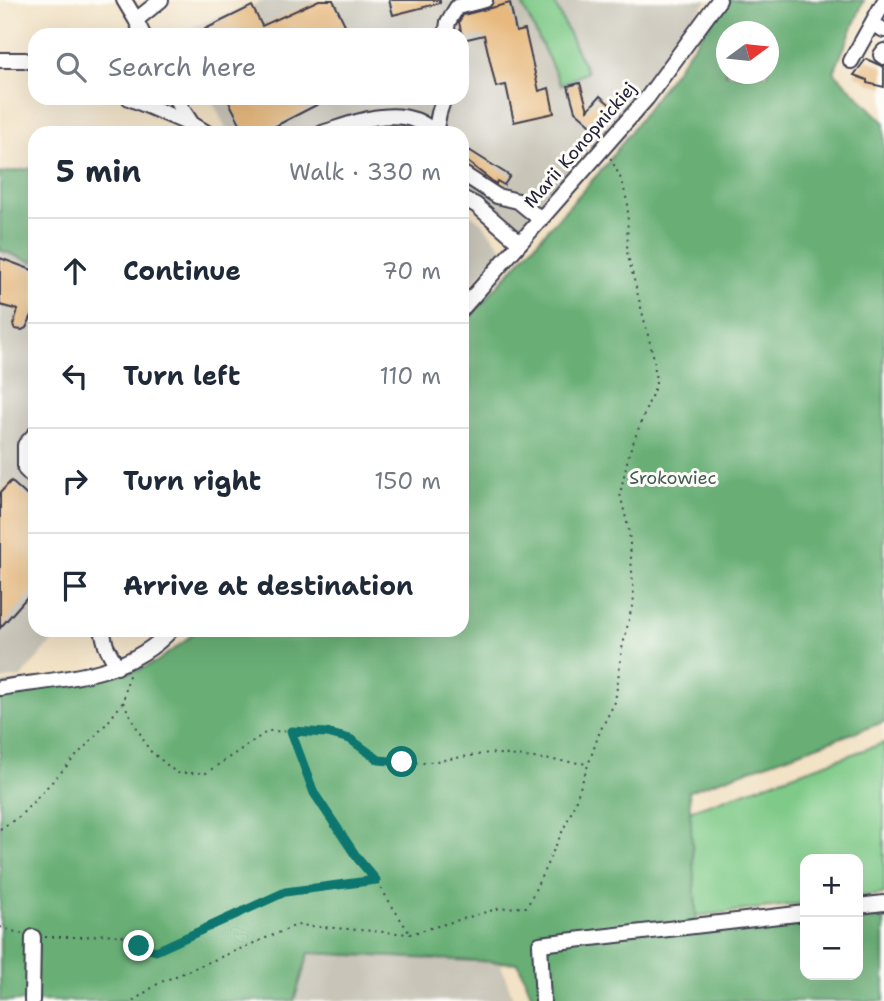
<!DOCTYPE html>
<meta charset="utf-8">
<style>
:root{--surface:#fff;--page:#f6f6f7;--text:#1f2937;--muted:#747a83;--line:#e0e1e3}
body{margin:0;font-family:"Shantell Sans",sans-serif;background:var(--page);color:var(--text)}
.controls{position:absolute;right:21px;bottom:21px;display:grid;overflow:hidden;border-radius:14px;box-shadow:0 7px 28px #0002}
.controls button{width:63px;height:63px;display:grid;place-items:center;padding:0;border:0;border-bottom:2px solid var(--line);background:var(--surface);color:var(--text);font:35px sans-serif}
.compass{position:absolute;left:716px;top:21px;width:63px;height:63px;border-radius:50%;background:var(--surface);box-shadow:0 7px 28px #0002;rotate:75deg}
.stop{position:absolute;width:21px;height:21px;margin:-16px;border:5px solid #0f766e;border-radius:50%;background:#fff}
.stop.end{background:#0f766e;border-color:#fff;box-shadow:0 2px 7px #0008}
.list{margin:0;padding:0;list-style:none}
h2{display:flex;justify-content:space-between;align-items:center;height:91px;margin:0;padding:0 28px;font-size:30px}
h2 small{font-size:23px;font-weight:400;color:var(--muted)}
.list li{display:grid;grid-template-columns:46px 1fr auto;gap:21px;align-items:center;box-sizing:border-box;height:105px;padding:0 28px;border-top:2px solid var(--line)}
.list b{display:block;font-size:26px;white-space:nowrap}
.list em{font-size:23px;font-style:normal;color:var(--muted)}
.icon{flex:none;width:38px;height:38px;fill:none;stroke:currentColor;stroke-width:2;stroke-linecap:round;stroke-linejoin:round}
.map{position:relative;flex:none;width:884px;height:1001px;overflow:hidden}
.search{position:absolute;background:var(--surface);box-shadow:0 7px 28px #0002;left:28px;top:28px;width:441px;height:77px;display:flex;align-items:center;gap:18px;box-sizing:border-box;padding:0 24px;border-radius:21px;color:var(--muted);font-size:26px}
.panel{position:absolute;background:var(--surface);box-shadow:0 7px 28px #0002;left:28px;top:126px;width:441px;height:511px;border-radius:21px}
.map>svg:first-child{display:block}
.industrial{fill:#c8c4b8}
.green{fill:#7fca88;stroke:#507662;stroke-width:2}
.forest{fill:#67ae74;stroke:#446858;stroke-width:2;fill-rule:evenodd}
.building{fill:#e7b97e}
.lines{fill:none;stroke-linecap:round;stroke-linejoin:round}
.minor-casing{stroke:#413f50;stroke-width:18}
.path{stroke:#413f50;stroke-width:2;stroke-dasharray:2 5;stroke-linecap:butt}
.minor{stroke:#fff;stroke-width:14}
.route{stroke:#0f766e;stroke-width:9}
.labels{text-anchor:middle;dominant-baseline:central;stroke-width:6;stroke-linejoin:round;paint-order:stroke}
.street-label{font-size:18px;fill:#22223b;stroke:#fdfcf7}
.park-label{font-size:18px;fill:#435d56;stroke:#fdfcf7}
</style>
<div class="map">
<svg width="884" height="1001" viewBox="0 0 884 1001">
<rect width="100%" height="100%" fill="#fdfcf7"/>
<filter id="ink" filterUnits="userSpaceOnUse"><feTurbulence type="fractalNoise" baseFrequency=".0143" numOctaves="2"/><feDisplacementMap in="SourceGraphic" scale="14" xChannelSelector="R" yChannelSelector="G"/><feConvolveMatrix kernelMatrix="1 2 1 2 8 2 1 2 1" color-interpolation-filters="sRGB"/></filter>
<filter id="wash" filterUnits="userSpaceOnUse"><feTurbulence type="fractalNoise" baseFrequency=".00686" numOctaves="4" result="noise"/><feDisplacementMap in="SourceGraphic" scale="28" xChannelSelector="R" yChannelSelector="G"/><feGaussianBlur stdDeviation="1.57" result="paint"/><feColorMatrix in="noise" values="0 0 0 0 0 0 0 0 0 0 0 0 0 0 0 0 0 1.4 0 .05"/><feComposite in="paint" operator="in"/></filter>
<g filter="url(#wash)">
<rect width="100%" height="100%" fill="#f2e2c6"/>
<path class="industrial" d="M267,0H707L657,69L518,232L482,199L472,192L462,190V133H228L211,98H462V35H180L178,32Z
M462,208L483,224L503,249L462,295Z
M0,250L35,263V630H62L21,677L0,680Z
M309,953L500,962L514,1001H294Z"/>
<path class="green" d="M520,0H553L587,72L561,85Z
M884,743V894L858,897V859H805V903L696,916L689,811Z"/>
<path class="forest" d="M727,0H864L834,72L884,122V722L689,791L697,927L805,925V975H858V920L884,918V1001H534L518,963L309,953L294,1001H0V686L110,670L136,671L156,662L185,641L196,630H462V325L605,166ZM726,32H768V74H726Z
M35,168V263L0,250V173Z"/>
<g id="blocks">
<path class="building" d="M319,0H333L350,35H193L252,6L262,26Z
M389,0H440V3L393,15Z
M510,3L516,32L525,30L539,91L549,88L554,113L514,122L506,85L496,87L484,35L463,40L459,22L463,15Z
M866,59L884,67V87L867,83V80L854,75Z
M580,83L588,110L600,96L615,109L597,130L575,111L568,86Z
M227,98H330L262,133H245Z
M469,150L510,176L504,185L497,181L496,184L464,159Z
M0,258L35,271V309L26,328L22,330L15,329L13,325L18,310L0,305Z
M11,481L35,503V588L0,628V493Z"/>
</g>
</g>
<g filter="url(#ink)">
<use href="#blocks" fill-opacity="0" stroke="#413f50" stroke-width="2"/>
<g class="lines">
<g class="minor-casing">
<path id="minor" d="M124,0L136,20
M872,24L884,30
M143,35L136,20L161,0
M446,35L448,22L457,7L485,0
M884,51L881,55L884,57
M0,60H25L35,63
M851,61L884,2
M129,98L192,125
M175,98L192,124L207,133
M322,133C351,124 385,109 415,120C422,122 429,128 435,131
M435,133L439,113L444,98
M462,173L497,196L518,201L534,214L542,217
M462,198L476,205L520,243
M462,309L647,98L719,0
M35,434L25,445V469L35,479
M102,630L106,646L117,667
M0,688C61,678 127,678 171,630
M858,906L884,903
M32,1001L33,937
M543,1001L540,944L805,913"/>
</g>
<path class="path" d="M123,702L149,750L177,773H206L268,731L327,733L350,739L379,760L423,763L489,753L588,764
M291,732L314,793L358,859L373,876L410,934
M0,829L19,817L108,722L123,702L129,675
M0,927L22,934
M45,937H83L104,934L124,936L139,946L156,952L285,892L375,880
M133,1001L159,983L297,925L410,934L500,908L527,907L572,811L600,731L615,702L622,649L634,598L629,531L620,494L629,453L656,384L654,359L627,252L628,205L622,181L610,157"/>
<use href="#minor" class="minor"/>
</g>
</g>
<g class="lines" filter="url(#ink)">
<path class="route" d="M139,946L156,951L285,892L376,880L358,859L314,793L291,731L327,733L350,739L379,760L402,762"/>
</g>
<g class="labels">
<g class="street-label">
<text transform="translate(580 145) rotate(-49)">Marii Konopnickiej</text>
</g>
<g class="park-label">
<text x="673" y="478">Srokowiec</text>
</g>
</g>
</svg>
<div class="controls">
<button>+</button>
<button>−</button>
</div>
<svg class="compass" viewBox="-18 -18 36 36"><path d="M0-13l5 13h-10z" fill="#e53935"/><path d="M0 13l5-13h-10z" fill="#747a83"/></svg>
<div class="stop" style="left:402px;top:762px"></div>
<div class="stop end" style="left:139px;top:946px"></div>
<div class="search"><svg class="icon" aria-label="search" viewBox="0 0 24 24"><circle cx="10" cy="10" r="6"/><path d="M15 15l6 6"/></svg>Search here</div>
<section class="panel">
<h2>5 min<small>Walk · 330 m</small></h2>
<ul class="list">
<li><svg class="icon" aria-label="ahead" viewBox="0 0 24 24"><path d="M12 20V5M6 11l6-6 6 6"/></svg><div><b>Continue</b></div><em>70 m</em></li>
<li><svg class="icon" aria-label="left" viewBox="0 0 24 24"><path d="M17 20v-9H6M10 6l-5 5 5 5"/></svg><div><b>Turn left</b></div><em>110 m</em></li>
<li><svg class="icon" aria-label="right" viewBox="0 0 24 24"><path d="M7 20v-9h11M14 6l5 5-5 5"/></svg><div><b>Turn right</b></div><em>150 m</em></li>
<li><svg class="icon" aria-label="arrive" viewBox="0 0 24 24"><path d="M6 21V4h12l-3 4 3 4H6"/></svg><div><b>Arrive at destination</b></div></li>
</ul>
</section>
</div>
